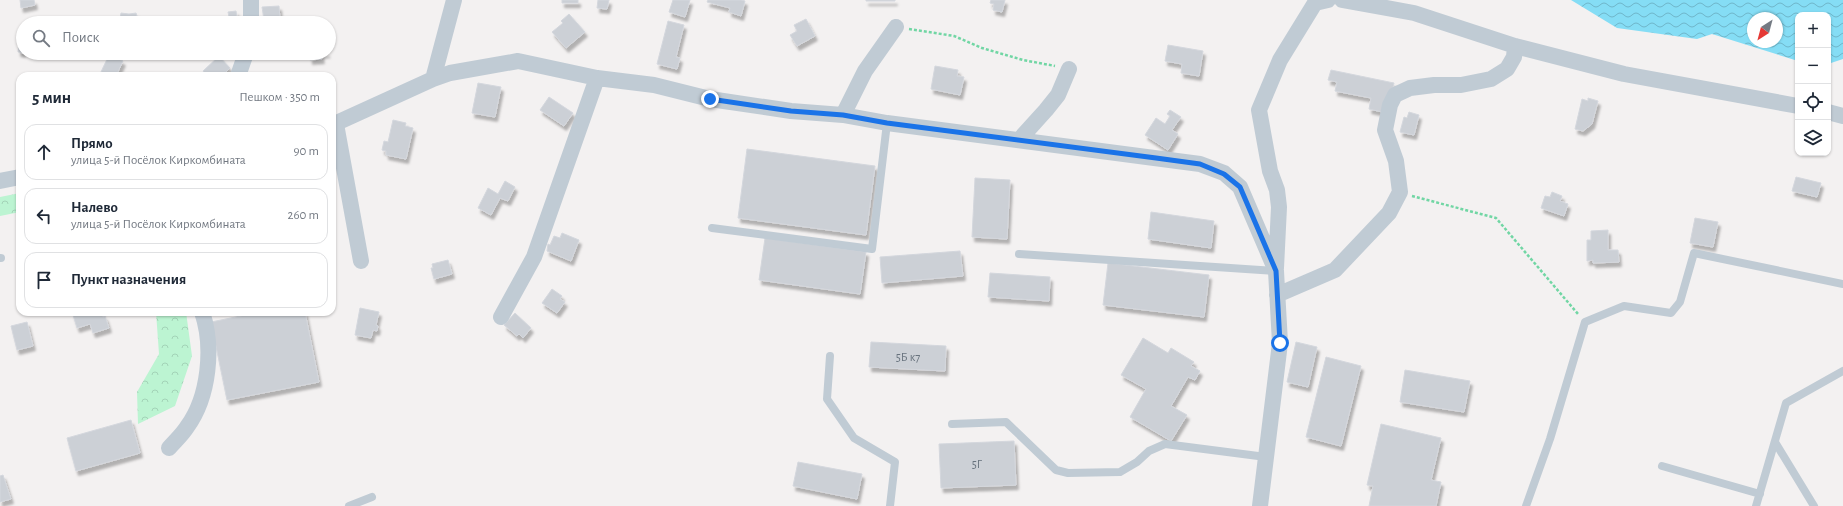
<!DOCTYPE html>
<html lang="ru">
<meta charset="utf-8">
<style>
:root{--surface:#fff;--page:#f2f2f3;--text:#1f2937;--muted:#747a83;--line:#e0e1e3}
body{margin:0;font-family:"Alegreya Sans",sans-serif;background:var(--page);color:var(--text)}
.controls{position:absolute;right:12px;top:12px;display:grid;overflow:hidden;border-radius:8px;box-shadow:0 1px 3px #0004}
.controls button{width:36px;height:36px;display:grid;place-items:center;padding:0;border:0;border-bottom:1px solid var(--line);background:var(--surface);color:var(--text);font:20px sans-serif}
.compass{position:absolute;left:1747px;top:12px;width:36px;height:36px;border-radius:50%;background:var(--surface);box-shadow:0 1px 3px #0004;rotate:216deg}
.stop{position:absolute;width:12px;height:12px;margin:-9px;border:3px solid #1a73e8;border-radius:50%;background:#fff}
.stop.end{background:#1a73e8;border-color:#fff;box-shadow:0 1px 4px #0008}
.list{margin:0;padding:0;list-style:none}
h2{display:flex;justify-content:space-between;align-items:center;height:52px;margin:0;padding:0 16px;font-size:17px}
h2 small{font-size:13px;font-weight:400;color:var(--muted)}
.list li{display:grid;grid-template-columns:26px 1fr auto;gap:12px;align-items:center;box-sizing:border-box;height:56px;margin:0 8px 8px;padding:0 8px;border:1px solid var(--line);border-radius:12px}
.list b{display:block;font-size:15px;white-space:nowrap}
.list p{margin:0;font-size:13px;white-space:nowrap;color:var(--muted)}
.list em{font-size:13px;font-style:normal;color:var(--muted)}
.icon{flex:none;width:22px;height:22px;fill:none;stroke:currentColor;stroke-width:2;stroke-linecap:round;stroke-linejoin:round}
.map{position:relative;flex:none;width:1843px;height:506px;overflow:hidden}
.search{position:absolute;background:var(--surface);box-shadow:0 1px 3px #0004;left:16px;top:16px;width:320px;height:44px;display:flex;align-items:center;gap:10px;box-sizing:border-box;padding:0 14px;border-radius:22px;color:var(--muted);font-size:15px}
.panel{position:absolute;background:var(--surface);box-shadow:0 1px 3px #0004;left:16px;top:72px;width:320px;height:244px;border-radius:12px}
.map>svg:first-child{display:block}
.forest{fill:url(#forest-crowns)}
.water{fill:url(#water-waves);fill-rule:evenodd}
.building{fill:#ccd0d6;stroke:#d4d7dd;filter:url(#shadow)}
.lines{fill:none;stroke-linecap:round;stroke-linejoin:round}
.path{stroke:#71d6a4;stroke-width:2.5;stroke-dasharray:3 2;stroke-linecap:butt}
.service{stroke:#c0cbd4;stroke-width:8}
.minor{stroke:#c0cbd4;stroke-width:16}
.route{stroke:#1a73e8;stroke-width:5}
.labels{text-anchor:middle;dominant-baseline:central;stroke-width:3;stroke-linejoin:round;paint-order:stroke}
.number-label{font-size:12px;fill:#68737e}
</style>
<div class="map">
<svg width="1843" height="506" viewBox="0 0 1843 506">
<defs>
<pattern id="forest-crowns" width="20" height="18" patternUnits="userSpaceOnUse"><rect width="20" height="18" fill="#bcf4d2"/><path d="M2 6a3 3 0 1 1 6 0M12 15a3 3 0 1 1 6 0" fill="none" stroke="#a3d3b7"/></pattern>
<pattern id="water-waves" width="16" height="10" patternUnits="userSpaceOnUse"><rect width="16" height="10" fill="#85ddf5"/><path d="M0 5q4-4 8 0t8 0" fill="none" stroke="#6fb6ca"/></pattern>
<filter id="shadow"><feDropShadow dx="2.5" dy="4.5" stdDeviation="1" flood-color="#0004"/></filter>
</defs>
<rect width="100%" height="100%" fill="#f3f1f1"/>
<path class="forest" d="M20,193V212L0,216V197Z
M156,312H186L192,356L175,406L138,424L137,392L159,354Z"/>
<path class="water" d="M1571,0H1843V59L1828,64V15H1798V61L1712,34L1697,39L1617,28ZM1753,18H1777V42H1753Z"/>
<path class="building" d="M20,0H34L35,5L21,8Z
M562,0H578V3H562Z
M598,0H609L607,9L597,8Z
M673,0H690L685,17L669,12Z
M708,0H741L745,1L741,16L729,12L730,8L707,2Z
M866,0H895V1H866Z
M991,0H1005L1002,12L993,10L994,4L990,3Z
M279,6L280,19L264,20L262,7Z
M236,11L238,23H220L219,19L229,17L228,12Z
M121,13L129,14L136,13L139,21L131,23H119Z
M569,14L585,32L566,48L552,32L563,23L561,21Z
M806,19L815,36L797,46L790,35L797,31L794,25Z
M668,21L684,25L676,57L680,58L677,69L657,64Z
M20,34H23V53L18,52Z
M1168,45L1203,51L1199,76L1181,73L1182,64L1165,61Z
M310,53H328L321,54L322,59L310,60Z
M109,55L123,61L116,76H99Z
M219,56L230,68L225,73L227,76H214L212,74L207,76L203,71Z
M935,66L958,70L957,76L964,77L960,95L931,89Z
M1331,70L1394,83L1387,113L1369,109L1371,98L1335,91L1337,82L1328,80Z
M478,83L501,87L495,117L472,113Z
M549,97L573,113L564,126L540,110Z
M1588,98L1598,101L1592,124L1583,131L1575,129L1582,99L1588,101Z
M1170,110L1181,117L1172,130L1178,134L1168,150L1145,135L1156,118L1165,124L1170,116L1167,114Z
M1409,112L1419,115L1414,135L1400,132L1404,117L1407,118Z
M393,120L406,123L405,126L413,128L406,159L386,155V151L382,150L384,141L388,142Z
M747,149L875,166L866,235L738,218Z
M1796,177L1821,183L1817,197L1792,191Z
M975,178L1010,180L1007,239L972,237Z
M505,181L515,187L508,201L500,198L491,215L478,208L488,188L498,194Z
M1552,192L1562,196L1560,201L1568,204L1564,216L1541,208L1545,196L1550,197Z
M1151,212L1214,221L1211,248L1148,239Z
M1695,218L1718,222L1713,247L1690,243Z
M1608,230V250H1618L1619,262L1593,263V260L1587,261V240H1591V231Z
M562,233L579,240L571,261L547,251L548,244L550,245L554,236L560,238Z
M765,238L866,252L860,294L759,280Z
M960,251L963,276L882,283L880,257Z
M448,260L452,274L434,279L431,268H433L432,264Z
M1108,263L1209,275L1204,317L1103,305Z
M990,273L1050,277L1049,301L988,297Z
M552,289L562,296L560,299L565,302L557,313L542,303Z
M360,308L379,312L376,325L378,326L377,331L373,330L371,338L355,335Z
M72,312H102L103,317L105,316L109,328L93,333L90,324L77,328Z
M260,312H305L319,382L227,400L211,322Z
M515,313L531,328L523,338L519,334L517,336L504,325Z
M27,322L33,346L17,350L11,326Z
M1143,338L1168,353L1171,348L1194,362L1191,366L1200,371L1195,380L1188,377L1171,406L1187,415L1171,441L1130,417L1146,389L1121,375Z
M871,342L946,346L945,371L869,367Z
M1296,342L1317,347L1308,387L1287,382Z
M1326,357L1361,366L1341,446L1306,437Z
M1405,370L1470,381L1464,412L1400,402Z
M131,420L140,453L76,471L67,438Z
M1381,424L1441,438L1431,480L1441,482L1436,506H1369L1373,486L1367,485Z
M1014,441L1016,485L941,488L939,444Z
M798,462L862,474L857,499L793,486Z
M3,475L11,499L0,502V476Z"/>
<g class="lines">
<path class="path" d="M909,29L954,36L982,48L1023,60L1055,66
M1412,196L1496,218L1578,314"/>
<path class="service" d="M712,228L872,249L887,123
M1019,254L1276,271
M0,258H1
M830,356L827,399L854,438L895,462L890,506
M952,424L1006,422L1056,470L1068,473L1120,472L1137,462L1149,451L1165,444L1266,457
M1775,442L1814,506
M1662,466L1760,494
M349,506L372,497
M1526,506L1550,439L1585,322L1624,306L1671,313L1680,302L1694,253L1843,284
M1756,506L1786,403L1843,371"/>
<path class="minor" d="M1342,0L1414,13L1515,46L1624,74L1798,106
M251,23V0
M238,76L246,53
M433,79L454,0
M1828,112L1843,116
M843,115L865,71L896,27
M336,124L361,261
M332,125L433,79L450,73L518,61L597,78L654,85L710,99L791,111L843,115L887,123L1200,164L1224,173L1240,187L1276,271L1280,343L1260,506
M1019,140L1046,110L1058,95L1069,69
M0,181L20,177
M1276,268L1279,207L1277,190L1270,171L1259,110L1280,60L1315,3L1328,0
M1277,295L1335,270L1389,213L1400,192L1396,161L1385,130L1390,105L1395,95L1410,88L1434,85H1461L1491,79L1507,69L1514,57L1515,46
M501,317L534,257L597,78
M169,448C175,441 182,435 187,427C209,397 214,347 202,312"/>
</g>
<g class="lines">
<path class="route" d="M710,99L791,111L843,115L887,123L1156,158L1200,164L1224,174L1240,187L1276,271L1280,343"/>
</g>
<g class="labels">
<g class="number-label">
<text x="908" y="357">5Б к7</text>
<text x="977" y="464">5Г</text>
</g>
</g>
</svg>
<div class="controls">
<button>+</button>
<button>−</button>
<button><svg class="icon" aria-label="locate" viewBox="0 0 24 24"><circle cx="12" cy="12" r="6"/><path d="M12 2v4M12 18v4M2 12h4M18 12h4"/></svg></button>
<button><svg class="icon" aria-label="layers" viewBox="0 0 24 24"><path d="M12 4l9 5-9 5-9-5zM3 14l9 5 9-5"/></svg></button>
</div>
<svg class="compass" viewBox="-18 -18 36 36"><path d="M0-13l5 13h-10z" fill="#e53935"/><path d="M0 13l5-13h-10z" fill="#747a83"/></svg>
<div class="stop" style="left:1280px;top:343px"></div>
<div class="stop end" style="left:710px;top:99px"></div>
<div class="search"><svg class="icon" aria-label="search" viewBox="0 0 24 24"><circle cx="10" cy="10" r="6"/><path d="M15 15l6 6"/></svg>Поиск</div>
<section class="panel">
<h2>5 мин<small>Пешком · 350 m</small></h2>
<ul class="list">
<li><svg class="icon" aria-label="ahead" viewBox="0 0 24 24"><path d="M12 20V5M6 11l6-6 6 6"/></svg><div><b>Прямо</b><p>улица 5-й Посёлок Киркомбината</p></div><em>90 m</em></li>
<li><svg class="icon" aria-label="left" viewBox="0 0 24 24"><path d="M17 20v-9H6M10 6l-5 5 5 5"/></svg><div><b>Налево</b><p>улица 5-й Посёлок Киркомбината</p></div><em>260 m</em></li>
<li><svg class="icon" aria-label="arrive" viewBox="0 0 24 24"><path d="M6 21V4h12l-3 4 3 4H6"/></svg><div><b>Пункт назначения</b></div></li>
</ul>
</section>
</div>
